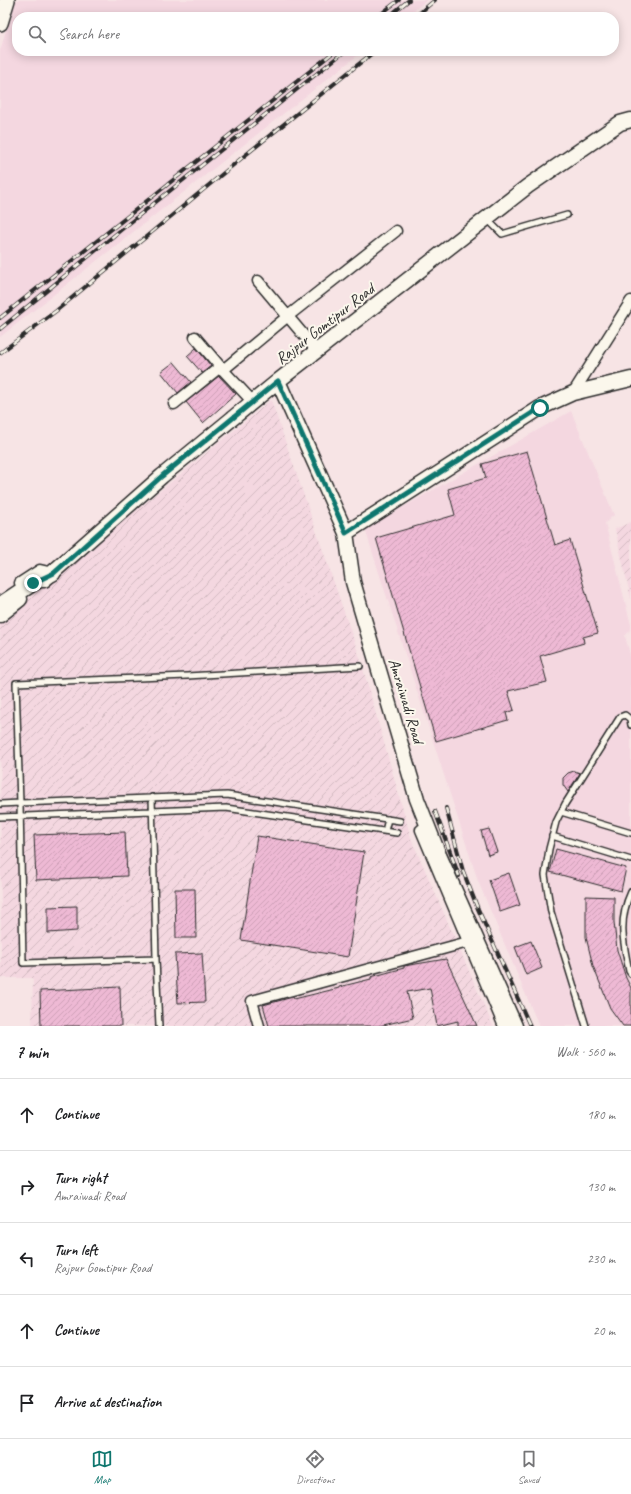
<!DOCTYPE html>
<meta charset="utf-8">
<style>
:root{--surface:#fff;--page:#f6f6f6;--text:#202124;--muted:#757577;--line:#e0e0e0;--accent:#0f766e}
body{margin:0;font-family:Caveat,sans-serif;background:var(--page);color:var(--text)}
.stop{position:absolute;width:12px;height:12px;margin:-9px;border:3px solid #0f766e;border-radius:50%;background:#fff}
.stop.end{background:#0f766e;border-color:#fff;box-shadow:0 1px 4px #0008}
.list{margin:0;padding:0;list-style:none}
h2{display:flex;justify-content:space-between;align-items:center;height:52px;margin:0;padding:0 16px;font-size:17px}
h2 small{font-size:13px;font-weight:400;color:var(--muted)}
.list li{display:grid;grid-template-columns:26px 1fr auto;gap:12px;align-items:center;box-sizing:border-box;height:72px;padding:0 16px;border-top:1px solid var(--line)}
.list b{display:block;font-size:15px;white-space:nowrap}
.list p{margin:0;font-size:13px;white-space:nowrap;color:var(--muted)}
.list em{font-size:13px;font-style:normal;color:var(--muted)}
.icon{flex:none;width:22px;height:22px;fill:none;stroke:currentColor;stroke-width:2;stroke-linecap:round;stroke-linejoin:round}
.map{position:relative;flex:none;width:631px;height:1026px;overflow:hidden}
.search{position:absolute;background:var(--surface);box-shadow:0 2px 10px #0003;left:12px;right:12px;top:12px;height:44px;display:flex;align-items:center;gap:10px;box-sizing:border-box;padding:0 14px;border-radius:16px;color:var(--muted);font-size:15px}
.sheet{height:412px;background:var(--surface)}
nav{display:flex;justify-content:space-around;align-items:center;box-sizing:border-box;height:56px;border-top:1px solid var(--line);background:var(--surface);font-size:11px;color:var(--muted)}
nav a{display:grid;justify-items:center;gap:2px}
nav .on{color:var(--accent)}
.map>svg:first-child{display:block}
.built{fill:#f4d7e0}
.industrial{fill:url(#industrial-furrows)}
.building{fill:url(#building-hatch);stroke:#2b2b2b}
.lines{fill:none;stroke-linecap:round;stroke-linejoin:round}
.lane-casing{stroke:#2b2b2b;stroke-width:8}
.street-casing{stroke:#2b2b2b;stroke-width:13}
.secondary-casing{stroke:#2b2b2b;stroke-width:17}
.primary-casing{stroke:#2b2b2b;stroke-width:18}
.lane{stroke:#fbf7ec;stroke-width:5}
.street{stroke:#fbf7ec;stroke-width:10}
.secondary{stroke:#fbf7ec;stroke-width:14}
.primary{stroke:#fbf7ec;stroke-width:15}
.rail-casing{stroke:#2b2b2b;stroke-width:4}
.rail{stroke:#fbf7ec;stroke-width:2.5;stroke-dasharray:8;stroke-linecap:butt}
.route{stroke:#0f766e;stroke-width:5}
.labels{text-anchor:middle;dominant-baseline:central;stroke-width:4;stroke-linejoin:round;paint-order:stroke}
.street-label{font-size:16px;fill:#2b2b2b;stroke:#fbf7ec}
</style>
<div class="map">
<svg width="631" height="1026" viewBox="0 0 631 1026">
<defs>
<pattern id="industrial-furrows" width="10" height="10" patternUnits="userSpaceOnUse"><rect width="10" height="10" fill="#f4d7e0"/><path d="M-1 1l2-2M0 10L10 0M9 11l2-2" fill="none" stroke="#d1b9c0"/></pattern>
<pattern id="building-hatch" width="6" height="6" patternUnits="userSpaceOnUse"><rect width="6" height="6" fill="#eeb9d4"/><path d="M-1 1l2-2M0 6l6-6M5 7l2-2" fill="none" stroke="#cc9fb6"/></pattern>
</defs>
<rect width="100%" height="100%" fill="#f7e4e5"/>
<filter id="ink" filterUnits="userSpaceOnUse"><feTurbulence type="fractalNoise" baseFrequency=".025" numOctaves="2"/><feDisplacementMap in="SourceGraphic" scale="8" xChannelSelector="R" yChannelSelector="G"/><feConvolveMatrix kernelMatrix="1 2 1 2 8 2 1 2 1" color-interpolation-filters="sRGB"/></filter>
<g filter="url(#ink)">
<path class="built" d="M15,0H427L406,17H17V51H363L0,337V51Z
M571,411L614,515L605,523L631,625V629L625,636L631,658V1026H539L478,881L365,529Z"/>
<path class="industrial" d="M271,400L360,658L411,838L493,1026H32L33,978H1L0,622Z
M631,522V599L615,529Z"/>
<path class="building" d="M196,348L211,366L202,373L187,356Z
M174,362L191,382L178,393L161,372Z
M219,376L236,394L203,423L186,402Z
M527,451L555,545L570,540L598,633L583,637L584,643L540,656L547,682L508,691L514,710L506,713L508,720L436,741L376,538L455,515L448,489L486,478L482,464Z
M574,771L580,773L568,792L563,785V778L568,773Z
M489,829L497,852L488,855L481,831Z
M125,832L127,876L36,880L34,835Z
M257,836L364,852L348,957L241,940Z
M556,849L626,868L621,891L550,872Z
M509,873L520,905L500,912L489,880Z
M175,889H195L196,938H176Z
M586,896L614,897V922L617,950L626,978L631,988V1026H623L610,1008L593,966L586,937Z
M77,906V931L48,933V907Z
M531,941L542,968L526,975L515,947Z
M202,953L205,1002L178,1003L175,954Z
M446,959L477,1026H458V1021L437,1026L430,988L407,992L413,1018L379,1026H269L263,1005L293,997L294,999L339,988V987L371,979V977L404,968V966Z
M120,987L121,1026H41L40,991Z"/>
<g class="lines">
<g class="lane-casing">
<path id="lane" d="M487,219L502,234L567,215
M152,797L156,959L159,1026
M0,804L20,803L16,683L187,676L360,666
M561,812L631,833
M0,817L226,808L397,833
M385,831L388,819
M552,836L631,860
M631,892C618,920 623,942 629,971L631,974
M156,959L23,963L20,803L227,795L400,821
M586,1026L551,912L545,875L549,849L556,822L565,804L620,717L625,715L630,719L631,725"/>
</g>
<g class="street-casing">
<path id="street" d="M258,281L317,351
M195,337L223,370
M573,393L631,301
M253,402L223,370L288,316L396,231
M174,404L220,367
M20,583L40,570L53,573
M427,826L421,830L503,1024L514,1022
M259,1026L252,1001L468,942"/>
</g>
<g class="secondary-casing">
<path id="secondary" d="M278,381L346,533L353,582L417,799L439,855L515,1026
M346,533L540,408L573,393L631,379
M44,580L162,476L278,381L528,186L620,123L631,120
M0,615L20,599"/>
</g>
<g class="primary-casing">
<path id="primary" d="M0,23L7,0
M0,605L33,583L53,573"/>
</g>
<use href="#lane" class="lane"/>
<use href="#street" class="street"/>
<use href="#secondary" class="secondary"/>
<use href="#primary" class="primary"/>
<g class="rail-casing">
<path id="rail" d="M377,17L399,0
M388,17L409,0
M415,17L435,0
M0,318L335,51
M0,329L122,229L345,51
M0,353L56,311L243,157L375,51
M446,808L463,871L478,909L530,1026
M435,811L459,876"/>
</g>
<use href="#rail" class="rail"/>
</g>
</g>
<g class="lines" filter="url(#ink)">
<path class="route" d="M33,583L54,573L162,476L278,381L346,533L540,408"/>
</g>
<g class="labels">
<g class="street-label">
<text transform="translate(325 324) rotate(-38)">Rajpur Gomtipur Road</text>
<text transform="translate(406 701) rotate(73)">Amraiwadi Road</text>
</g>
</g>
</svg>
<div class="stop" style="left:540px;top:408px"></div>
<div class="stop end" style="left:33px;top:583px"></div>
<div class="search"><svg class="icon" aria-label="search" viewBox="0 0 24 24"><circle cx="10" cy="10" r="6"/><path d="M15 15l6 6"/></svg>Search here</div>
</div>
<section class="sheet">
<h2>7 min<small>Walk · 560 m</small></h2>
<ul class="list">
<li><svg class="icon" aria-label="ahead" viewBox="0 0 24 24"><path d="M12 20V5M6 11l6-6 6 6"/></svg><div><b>Continue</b></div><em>180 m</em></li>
<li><svg class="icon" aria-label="right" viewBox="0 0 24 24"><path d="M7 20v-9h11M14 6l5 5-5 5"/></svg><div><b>Turn right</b><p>Amraiwadi Road</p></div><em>130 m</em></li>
<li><svg class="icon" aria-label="left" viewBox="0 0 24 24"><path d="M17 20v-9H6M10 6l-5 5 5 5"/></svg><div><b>Turn left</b><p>Rajpur Gomtipur Road</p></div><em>230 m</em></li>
<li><svg class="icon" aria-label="ahead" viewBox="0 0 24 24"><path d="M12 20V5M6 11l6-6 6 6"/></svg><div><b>Continue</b></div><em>20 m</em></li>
<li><svg class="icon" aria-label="arrive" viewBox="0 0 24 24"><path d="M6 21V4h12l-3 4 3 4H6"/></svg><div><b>Arrive at destination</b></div></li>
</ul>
</section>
<nav>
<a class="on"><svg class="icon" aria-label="map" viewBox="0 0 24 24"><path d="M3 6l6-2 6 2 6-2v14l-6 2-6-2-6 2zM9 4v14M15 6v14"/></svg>Map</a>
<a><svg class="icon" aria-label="directions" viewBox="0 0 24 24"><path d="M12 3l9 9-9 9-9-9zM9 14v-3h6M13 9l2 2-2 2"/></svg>Directions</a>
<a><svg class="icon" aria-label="saved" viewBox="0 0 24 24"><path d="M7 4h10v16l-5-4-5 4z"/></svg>Saved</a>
</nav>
